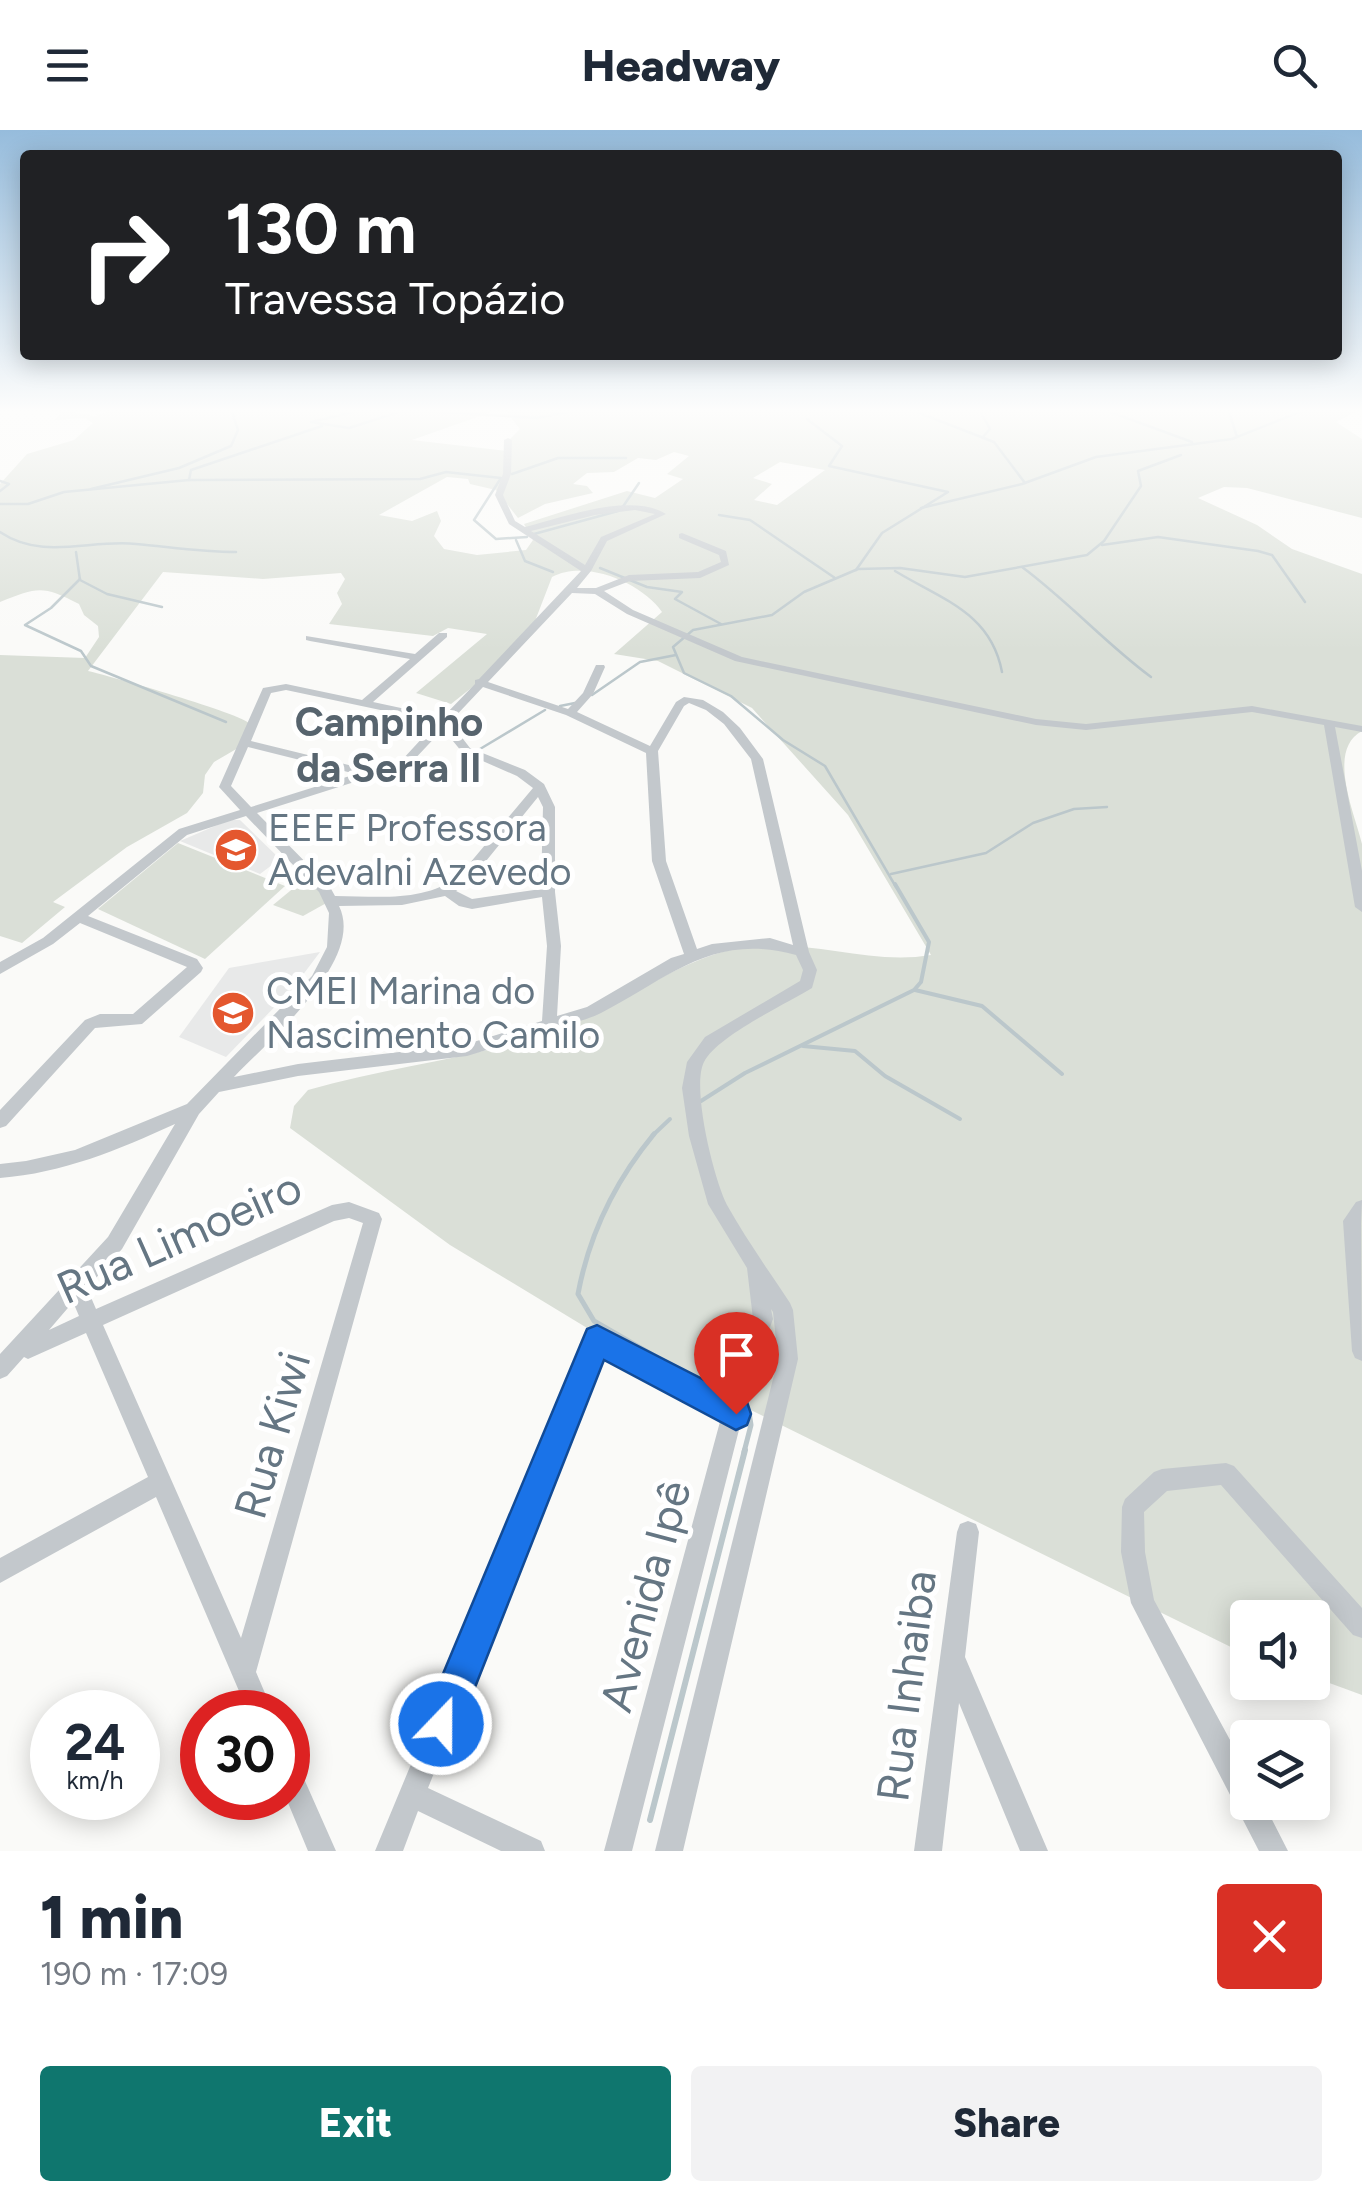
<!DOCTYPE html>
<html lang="en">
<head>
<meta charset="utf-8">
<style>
	body { margin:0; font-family:Figtree,sans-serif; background:#f2f2f3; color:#1f2937; height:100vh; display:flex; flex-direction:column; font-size:38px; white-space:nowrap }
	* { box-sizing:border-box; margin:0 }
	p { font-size:32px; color:#747a83 }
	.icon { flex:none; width:55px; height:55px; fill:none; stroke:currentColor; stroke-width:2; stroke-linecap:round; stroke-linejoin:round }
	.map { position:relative; height:1721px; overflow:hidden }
	.drawer { display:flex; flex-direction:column; background:#fff; flex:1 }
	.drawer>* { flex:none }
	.guide { position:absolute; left:20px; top:20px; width:1322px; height:210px; border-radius:10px; box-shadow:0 5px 25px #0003; background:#202124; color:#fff; overflow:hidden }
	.buttons { position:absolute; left:1230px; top:1470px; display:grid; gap:20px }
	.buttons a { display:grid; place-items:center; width:100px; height:100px; border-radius:10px; background:#fff; box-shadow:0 5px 25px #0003; font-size:50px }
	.speed { position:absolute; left:30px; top:1560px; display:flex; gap:20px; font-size:50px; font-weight:700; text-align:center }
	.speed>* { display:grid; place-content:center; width:130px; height:130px; border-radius:50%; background:#fff; box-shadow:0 5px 25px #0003; line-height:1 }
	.speed small { font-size:25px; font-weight:400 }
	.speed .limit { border:15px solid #d22; background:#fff; color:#111 }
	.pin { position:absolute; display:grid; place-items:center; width:85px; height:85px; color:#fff; margin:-102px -42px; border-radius:50% 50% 50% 0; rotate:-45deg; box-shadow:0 0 10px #0007 }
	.pin .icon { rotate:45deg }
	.me { position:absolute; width:110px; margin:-55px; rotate:22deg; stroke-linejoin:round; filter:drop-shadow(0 0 8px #0008) }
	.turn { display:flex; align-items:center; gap:35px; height:210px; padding:0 40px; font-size:45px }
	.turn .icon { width:130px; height:130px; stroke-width:2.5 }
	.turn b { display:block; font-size:70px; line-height:85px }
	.round { display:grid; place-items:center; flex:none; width:105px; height:105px; border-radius:10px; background:#f2f2f3 }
	.headline { display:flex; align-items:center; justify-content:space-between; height:170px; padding:0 40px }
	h1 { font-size:60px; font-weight:800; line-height:75px }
	.primary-button { display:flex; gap:20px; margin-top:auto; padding:20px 40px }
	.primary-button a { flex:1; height:115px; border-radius:10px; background:#0f766e; color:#fff; font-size:40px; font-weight:800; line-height:115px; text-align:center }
	.primary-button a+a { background:#f2f2f3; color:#1f2937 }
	header { display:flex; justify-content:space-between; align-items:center; height:130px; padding:0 40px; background:#fff; font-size:45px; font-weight:800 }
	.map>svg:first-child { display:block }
	.built { fill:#e8e9e9 }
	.green { fill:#dadfd7; fill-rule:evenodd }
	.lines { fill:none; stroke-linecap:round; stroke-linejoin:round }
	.stream-far3 { stroke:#bbc7cb; stroke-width:2.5 }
	.stream-far2 { stroke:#bbc7cb; stroke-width:4 }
	.stream-far1 { stroke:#bbc7cb; stroke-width:5 }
	.stream { stroke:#bbc7cb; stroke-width:6 }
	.minor { fill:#c3c8cc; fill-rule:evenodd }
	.route { fill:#1a73e8; stroke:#114b97; stroke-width:2.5 }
	.labels { text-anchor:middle; stroke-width:10; stroke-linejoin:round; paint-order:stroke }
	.poi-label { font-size:38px; fill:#657683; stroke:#fff; text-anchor:start }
	.far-district-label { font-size:40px; font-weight:bold; fill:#57646e; stroke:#fff }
	.near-street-label { font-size:45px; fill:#657683; stroke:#fff }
</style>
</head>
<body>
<header><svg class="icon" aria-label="menu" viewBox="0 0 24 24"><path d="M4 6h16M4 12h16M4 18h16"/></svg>Headway<svg class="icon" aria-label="search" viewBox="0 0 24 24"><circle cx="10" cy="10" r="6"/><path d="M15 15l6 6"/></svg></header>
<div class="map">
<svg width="1362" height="1721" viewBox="0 0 1362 1721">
	<rect width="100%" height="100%" fill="#fafaf8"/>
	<!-- built -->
	<g class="built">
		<path d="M229,690H240L280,729L260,744L180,711Z"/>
		<path d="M320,822L293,858L226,927L179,907L229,838Z"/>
	</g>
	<!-- green -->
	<g class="green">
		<path d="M114,279H500L412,310L507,321L508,311L520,299L504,279H1362L1336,292L1362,309V388L1247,358L1224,357L1198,368L1257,395L1292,419L1362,444V601C1326,620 1355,684 1362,714V1565L1313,1547L1312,1488H1248L1247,1525L597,1204L450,1115L290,998L294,976L308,960C394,935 483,928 567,896C630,872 687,821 756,816C815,811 873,835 931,825L848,685L752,578L658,531L614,524L662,482C642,453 586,429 552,447L530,504L508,529L451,574L416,563L487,504L448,498L433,506L329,494L342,474L337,463L345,449L341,443L263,449L163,442L88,541C110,546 243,584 250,594L238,618L214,632L205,645L203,663L187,683L127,717L53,772L65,777L22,813L0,806V525L85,528L99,507L98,496L84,485L79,474C42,455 38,457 0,472V354L27,324L74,310L93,293L85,288L55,290L62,280L95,286ZM674,322L689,326L667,344L683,349L655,368L627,361L524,394L533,410L526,420L477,425L444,419L434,406L441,391L437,381L412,391L379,385L447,347L468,349L470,354L496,360L518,388L545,374L593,363L587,356L573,354L587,343L614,342L638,328L656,330ZM780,332L825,340L777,375L754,370L772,354L753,348Z"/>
		<path d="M178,713L285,756L205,829L98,779Z"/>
		<path d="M307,747L330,771L303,786L273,775Z"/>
	</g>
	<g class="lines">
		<!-- stream-far3 -->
		<g class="stream-far3">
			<path d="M366,279L311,292L349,298L405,280L537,288L584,279"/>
			<path d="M583,279H673"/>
			<path d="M909,279L994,312L1025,353"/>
			<path d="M979,279L990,299L983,307"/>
			<path d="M1102,279L1192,312"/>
			<path d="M1228,279L1237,307"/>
			<path d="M807,289L842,316L829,336L948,362L882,403L856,440"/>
			<path d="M512,344L558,328H626"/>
			<path d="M189,350L191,340L322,296"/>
			<path d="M0,351L9,354L0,361"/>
			<path d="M91,359L179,338L231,316L238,300L231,279"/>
			<path d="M0,374H28L64,362L189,350L420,349L446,342L501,348L474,390L496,409L527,407"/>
			<path d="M622,378L639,353"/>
			<path d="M921,378L1022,354L1096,327L1232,309L1307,279"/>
			<path d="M719,385L750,390L835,448"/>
			<path d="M0,402C43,431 90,409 136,414C170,417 201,422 236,422"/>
			<path d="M534,404L618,381"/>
			<path d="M516,410L525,431L553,442"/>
			<path d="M1102,415L1158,407L1258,421L1272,425L1305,472"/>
			<path d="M76,422L80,450L107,464L162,477"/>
			<path d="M1022,437C1068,471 1105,513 1151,547"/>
			<path d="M600,438L647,457L682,462L675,469L721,494"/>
			<path d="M895,441C943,470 991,483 1002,542"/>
			<path d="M80,449L51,478L25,495L81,521L91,536L226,592"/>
			<path d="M592,565L640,532L676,525"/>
			<path d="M560,576L575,573"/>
			<path d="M480,619L545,580"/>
			<path d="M891,744L986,723L1033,693L1074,679L1107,677"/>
			<path d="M896,757L825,636L783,610L731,566L684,543L673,517L693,500L772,485L804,462L858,439L900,438L965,447L1087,425L1104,411L1141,356L1138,341L1181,325"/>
		</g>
		<!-- stream-far2 -->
		<g class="stream-far2">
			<path d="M915,860L982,876L1062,944"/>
			<path d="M803,916L855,921L885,946L960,989"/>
			<path d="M701,971L745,943L914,860L921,852L929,812L895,754"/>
			<path d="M652,1006L670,989"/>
		</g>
		<!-- stream-far1 -->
		<g class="stream-far1">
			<path d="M654,1004C616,1050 589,1105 578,1164L594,1191L715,1261"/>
			<path d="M744,1322L751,1295L749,1282"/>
		</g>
		<!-- stream -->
		<path class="stream" d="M650,1690L745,1320"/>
		<!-- minor -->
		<g class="minor">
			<path d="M508,308L512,310L511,344L503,365L515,391L525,397C564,387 631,362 666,384L607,411L591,441L577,458H596L629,445L698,442L721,432L719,425L679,408V404L682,403L726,421L729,435L700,448L630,451L604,461L633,480L742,527L1036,589L1086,594L1252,576L1362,596V602L1335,597L1362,741V782L1355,777L1324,595L1252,582L1086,600L1036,595L735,531L627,484L595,464L572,463L488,552L568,579L583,563L596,535H604L605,537L593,564L577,582L650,616L676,572L684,567L703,570L723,582L740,598L763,629L809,822L817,840L812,858C786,874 717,906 704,932C691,957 714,1050 727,1075C746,1109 769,1141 790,1173L793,1180L798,1229L683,1721H655L778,1229L773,1182L771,1179L773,1189L755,1238L745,1279L747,1284L741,1292L632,1721H604L721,1288L602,1223L428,1658L541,1711L545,1721H501L418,1681L403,1721H375L590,1203L597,1200L604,1203L727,1268L753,1189L747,1138L708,1074L689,1006L682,958L687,932L705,907L800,851L803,840L796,825C713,802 669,848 601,883C587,890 571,893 556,898L554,901L545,902L467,926L298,946L219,962L199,984L122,1119L87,1158L96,1179L332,1075L349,1072L379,1083L382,1089L256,1542L273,1582H248L156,1367L0,1453V1428L148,1347L86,1203L28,1229L24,1227L7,1246L0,1249V1224L108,1107L175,994C118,1020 63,1043 0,1048V1034L26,1031L75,1020L187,974L312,846L327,817L329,783L319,762L246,686L187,705L88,786L197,829L203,838L201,842L142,894L95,898L6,996L0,998V980L85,890L100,884H133L187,837L80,793L53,814L0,844V832L43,808L179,699L240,680L219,657L263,558L286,554L362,570L410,529L310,511L306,510V506L415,524L439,503H447V507L373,572L443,587L475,554V550L479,549L581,441L509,394L495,365L503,344L504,310ZM635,380L655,384L601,407L585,435L531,401L595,385ZM483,557L566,585L646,623L652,731L684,824L671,828L587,877L557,886L561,816L555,762V677L544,654L525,640L470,618L450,592ZM286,560L437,592L402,630L369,640L251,611L271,563ZM689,573L706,580L724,594L751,629L793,815L770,808L712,814L697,819L666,731L658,621L684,576ZM443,599L462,622L517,646L533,658L459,746C423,773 378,766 335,766L330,757L257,683L370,647L379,648L380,644L410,634ZM248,617L356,644L251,677L231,656ZM538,667L543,677L541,759L472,769L456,761L469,752ZM445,766L459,776L472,779L542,767L547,816L542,891L467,914L298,934L234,947C268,911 366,830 339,776L402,775ZM349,1088L363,1093L241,1508L103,1195L334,1091ZM73,1172L79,1186L49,1200Z"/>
			<path d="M1362,1070L1361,1093L1362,1231L1355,1228L1352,1221L1343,1091L1356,1072Z"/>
			<path d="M1226,1333L1234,1336L1362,1478V1508L1353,1505L1221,1355L1167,1361L1144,1382L1145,1422L1154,1470L1248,1643V1672H1263L1288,1721H1259L1131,1473L1121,1422L1122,1377L1125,1369L1154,1342L1162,1339Z"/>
			<path d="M968,1391L976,1394L979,1402L965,1527L1048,1721H1020L959,1573L942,1721H914L957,1402L960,1394Z"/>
			<path d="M288,1629L297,1633L336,1721H308L286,1668H288Z"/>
		</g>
	</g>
	<!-- sky -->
	<linearGradient id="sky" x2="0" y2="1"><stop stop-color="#96bcdc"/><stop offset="0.54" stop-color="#fdfdfc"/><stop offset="1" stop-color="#fdfdfc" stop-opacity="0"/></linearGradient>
	<rect width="1362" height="520" fill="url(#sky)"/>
	<!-- route -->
	<path class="route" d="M597,1195L747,1272L751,1284L747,1295L736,1300L604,1230L455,1608L441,1614L427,1608L422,1594L587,1199Z"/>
	<!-- icons -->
	<defs>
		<g id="school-disc" transform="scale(2.25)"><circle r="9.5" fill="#e4572e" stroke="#fff"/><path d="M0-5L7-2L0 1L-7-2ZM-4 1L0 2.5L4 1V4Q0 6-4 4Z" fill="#fff"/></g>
	</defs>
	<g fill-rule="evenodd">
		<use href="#school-disc" x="236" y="720"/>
		<use href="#school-disc" x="233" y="883"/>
	</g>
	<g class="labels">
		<!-- poi labels -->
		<g class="poi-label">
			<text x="268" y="711">EEEF Professora<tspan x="268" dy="44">Adevalni Azevedo</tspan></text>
			<text x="266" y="874">CMEI Marina do<tspan x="266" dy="44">Nascimento Camilo</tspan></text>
		</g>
		<!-- far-district labels -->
		<g class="far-district-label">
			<text x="389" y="606">Campinho<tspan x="389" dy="46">da Serra II</tspan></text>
		</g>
		<!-- near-street labels -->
		<g class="near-street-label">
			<text transform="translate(179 1107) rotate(-24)" y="16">Rua Limoeiro</text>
			<text transform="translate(272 1305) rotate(-74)" y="16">Rua Kiwi</text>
			<text transform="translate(645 1466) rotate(-75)" y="16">Avenida Ipê</text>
			<text transform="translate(906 1556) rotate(-83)" y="16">Rua Inhaiba</text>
		</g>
	</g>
</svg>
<div class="buttons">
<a><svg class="icon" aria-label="sound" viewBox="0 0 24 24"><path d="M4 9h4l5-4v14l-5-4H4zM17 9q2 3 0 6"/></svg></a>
<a><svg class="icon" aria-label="layers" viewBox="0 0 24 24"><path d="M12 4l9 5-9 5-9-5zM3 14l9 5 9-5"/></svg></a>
</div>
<div class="speed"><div>24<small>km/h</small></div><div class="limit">30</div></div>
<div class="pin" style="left:736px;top:1284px;background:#d93025"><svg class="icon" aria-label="arrive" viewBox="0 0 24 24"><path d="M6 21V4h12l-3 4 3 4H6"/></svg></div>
<svg class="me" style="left:441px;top:1594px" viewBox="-20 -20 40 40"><circle r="17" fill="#1a73e8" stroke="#fff" stroke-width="3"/><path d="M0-11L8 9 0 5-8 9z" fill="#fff"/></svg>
<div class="guide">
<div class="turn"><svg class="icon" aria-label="right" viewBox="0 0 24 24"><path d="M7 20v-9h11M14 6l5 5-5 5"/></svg><div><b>130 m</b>Travessa Topázio</div></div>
</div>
</div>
<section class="drawer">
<div class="headline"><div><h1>1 min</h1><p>190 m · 17:09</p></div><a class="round" style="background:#d93025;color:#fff"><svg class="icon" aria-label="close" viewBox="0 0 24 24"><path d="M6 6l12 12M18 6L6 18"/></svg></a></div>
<div class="primary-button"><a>Exit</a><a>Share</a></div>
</section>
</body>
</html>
